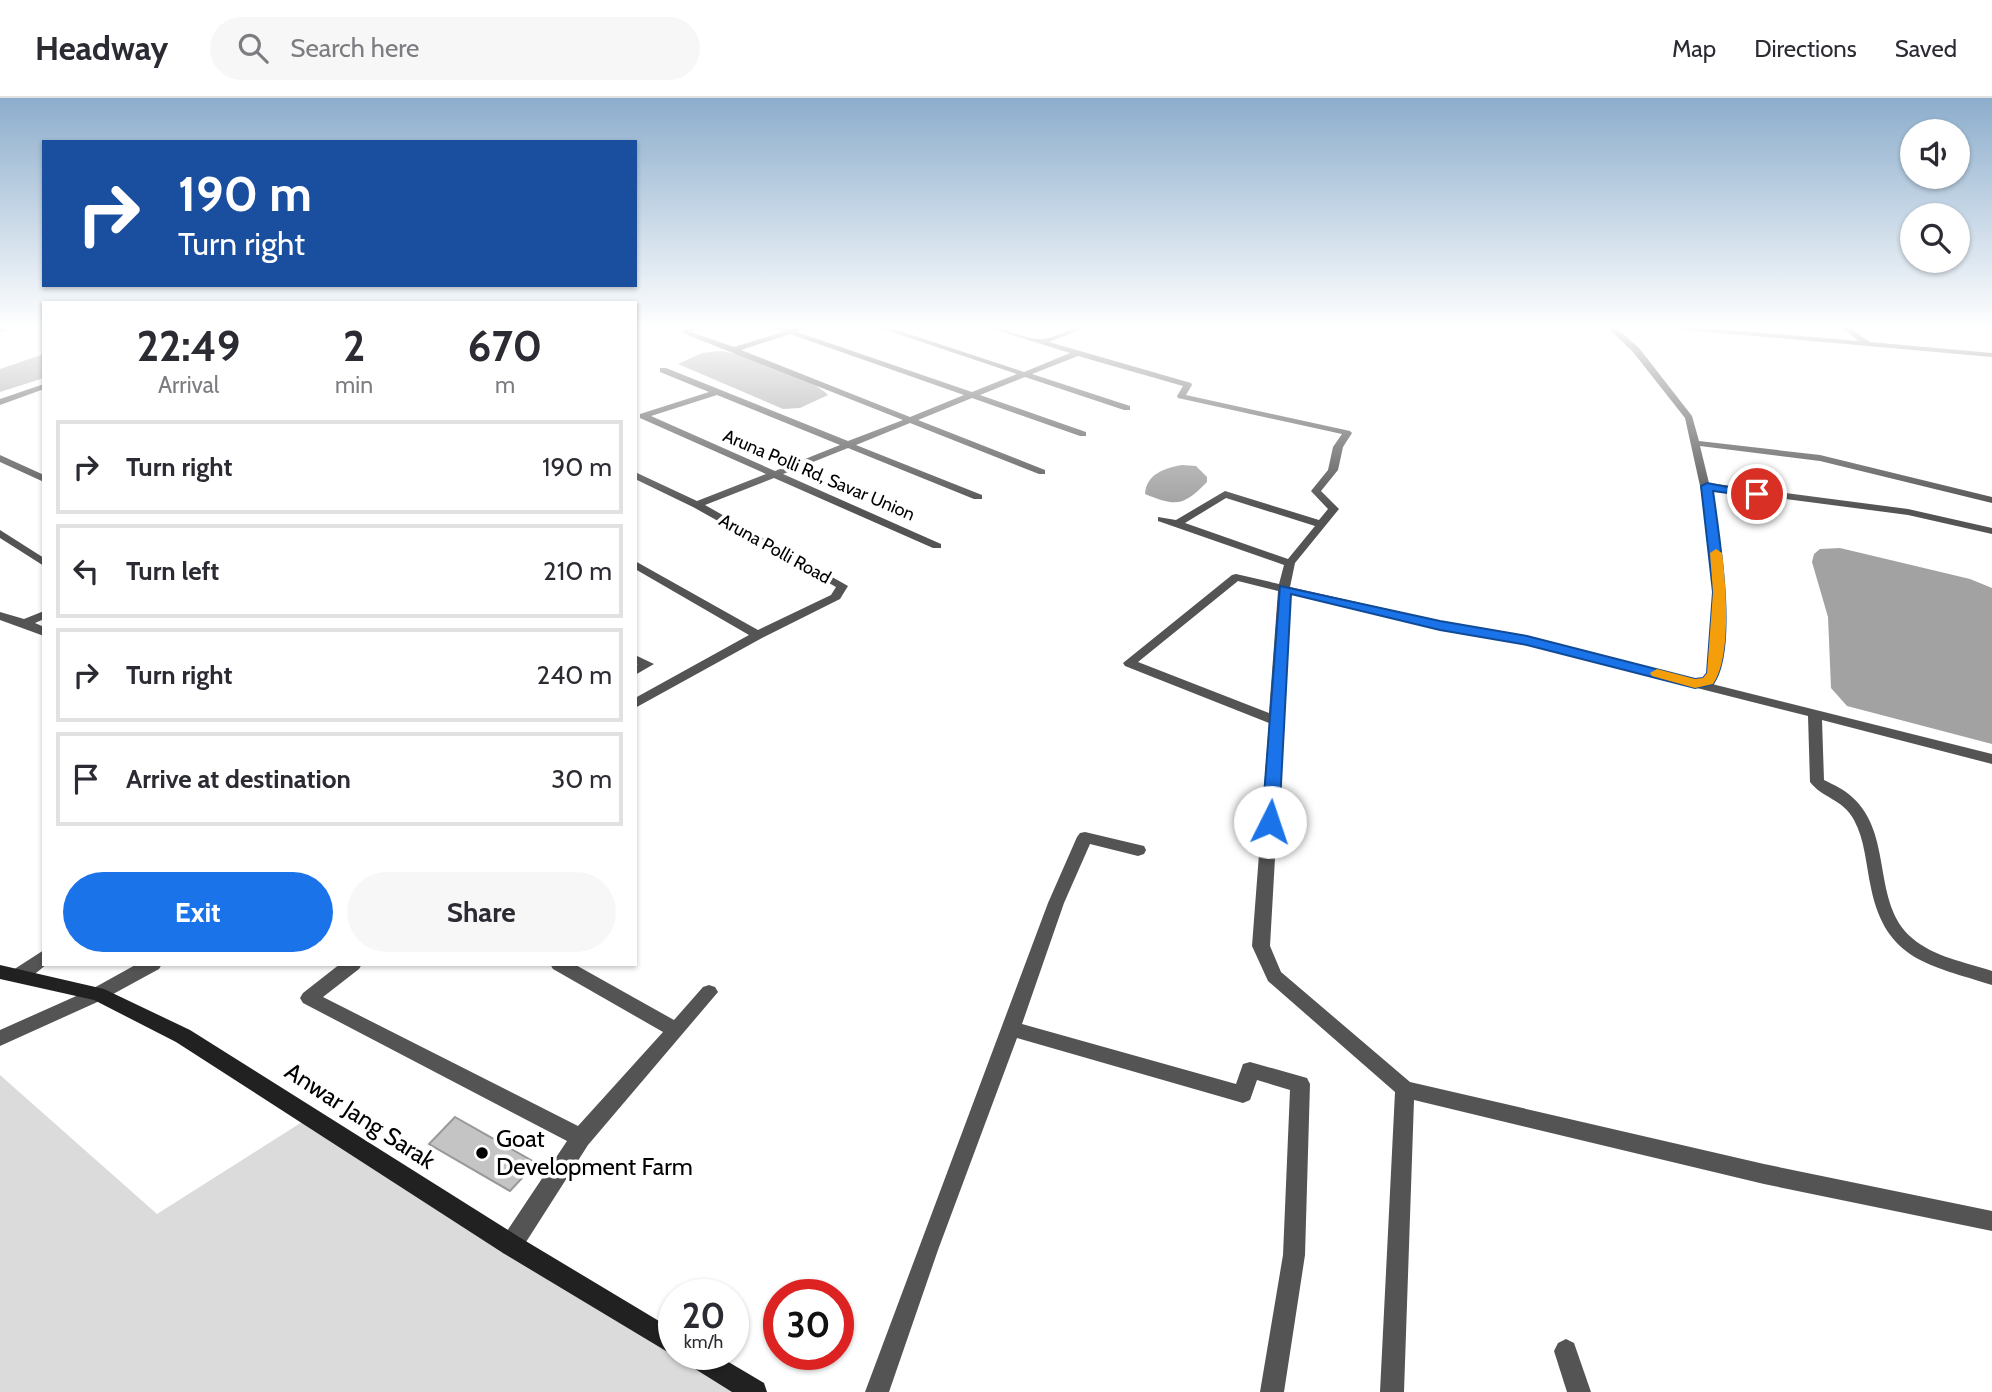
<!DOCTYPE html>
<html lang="en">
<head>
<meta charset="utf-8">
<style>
	body { margin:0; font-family:Cabin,sans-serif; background:#f7f7f7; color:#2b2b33; height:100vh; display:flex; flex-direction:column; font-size:26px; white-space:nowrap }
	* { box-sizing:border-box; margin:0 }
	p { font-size:23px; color:#7c7c81 }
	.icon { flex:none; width:38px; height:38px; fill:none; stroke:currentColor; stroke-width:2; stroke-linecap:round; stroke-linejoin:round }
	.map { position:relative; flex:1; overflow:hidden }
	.drawer { position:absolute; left:42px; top:203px; width:595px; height:665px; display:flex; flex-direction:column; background:#fff; border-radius:0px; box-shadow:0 2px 5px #0004 }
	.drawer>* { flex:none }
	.top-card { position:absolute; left:42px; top:42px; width:595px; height:147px; border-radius:0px; box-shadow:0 2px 5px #0004; background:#1a4fa0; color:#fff; overflow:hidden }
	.buttons { position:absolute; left:1900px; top:21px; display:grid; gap:14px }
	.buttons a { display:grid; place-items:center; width:70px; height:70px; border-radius:50%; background:#fff; box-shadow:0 2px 5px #0004; font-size:35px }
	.speed { position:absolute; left:658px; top:1181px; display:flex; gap:14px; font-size:35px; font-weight:700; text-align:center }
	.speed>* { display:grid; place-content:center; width:91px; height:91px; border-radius:50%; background:#fff; box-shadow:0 2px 5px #0004; line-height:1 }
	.speed small { font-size:18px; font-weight:400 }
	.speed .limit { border:10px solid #d22; background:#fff; color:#111 }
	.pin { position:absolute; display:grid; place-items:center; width:60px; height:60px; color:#fff; margin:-30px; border:4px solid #fff; border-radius:50%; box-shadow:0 2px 7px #0007 }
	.me { position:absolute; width:77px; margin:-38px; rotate:4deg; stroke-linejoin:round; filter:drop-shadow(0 0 5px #0008) }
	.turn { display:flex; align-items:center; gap:24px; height:147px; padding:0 21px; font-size:32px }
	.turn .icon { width:91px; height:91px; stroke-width:2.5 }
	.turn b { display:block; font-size:49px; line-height:60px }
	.eta { display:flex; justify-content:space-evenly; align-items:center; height:119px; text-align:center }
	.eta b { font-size:42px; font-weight:700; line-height:49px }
	.button { display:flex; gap:14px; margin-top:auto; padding:14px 21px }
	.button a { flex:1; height:80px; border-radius:42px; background:#1a73e8; color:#fff; font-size:28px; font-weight:700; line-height:80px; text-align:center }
	.button a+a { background:#f7f7f7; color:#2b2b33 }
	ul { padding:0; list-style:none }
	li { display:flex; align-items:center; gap:21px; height:94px; margin:0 14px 10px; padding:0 7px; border:4px solid #e1e1e2; border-radius:0px }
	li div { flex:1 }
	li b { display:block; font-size:26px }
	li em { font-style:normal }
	header { display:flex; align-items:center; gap:42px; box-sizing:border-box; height:98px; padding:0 35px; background:#fff; border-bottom:2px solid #e1e1e2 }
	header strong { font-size:33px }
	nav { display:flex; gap:38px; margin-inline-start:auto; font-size:24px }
	.search { width:490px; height:63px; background:#f7f7f7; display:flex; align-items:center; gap:18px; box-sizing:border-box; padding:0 24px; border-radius:38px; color:#7c7c81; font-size:26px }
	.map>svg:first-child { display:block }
	.green { fill:#dbdbdb }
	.water { fill:#a2a2a2 }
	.building { fill:#c4c4c4; stroke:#989898; stroke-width:2 }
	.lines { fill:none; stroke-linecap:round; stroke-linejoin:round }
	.street { fill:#545454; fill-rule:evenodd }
	.secondary { fill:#212121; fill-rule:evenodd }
	.route { fill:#1a73e8; stroke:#114b97; stroke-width:2 }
	.slow { fill:#f59e0b }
	.poi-dot { fill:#000; stroke:#fff; stroke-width:2.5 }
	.labels { text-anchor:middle; stroke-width:7; stroke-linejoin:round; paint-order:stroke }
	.far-street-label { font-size:18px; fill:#000; stroke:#fff }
	.near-street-label { font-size:24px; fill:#000; stroke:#fff }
	.near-poi-label { font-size:24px; fill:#000; stroke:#fff; text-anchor:start }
</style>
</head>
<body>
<header>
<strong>Headway</strong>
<div class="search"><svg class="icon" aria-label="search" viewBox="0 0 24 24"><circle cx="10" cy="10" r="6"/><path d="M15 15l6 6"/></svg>Search here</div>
<nav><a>Map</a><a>Directions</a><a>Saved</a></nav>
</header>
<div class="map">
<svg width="1992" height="1294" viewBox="0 0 1992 1294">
	<rect width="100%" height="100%" fill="#fff"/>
	<!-- green -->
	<path class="green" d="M0,977L157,1116L310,1019L674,1243V1256L696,1257L757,1294H0Z"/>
	<!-- water -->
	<g class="water">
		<path d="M720,253C742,255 814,281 828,297L800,310L783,311L678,266L702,255Z"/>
		<path d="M44,256V280L0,294V271Z"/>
		<path d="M1182,367L1196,368L1207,379V384C1183,408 1177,409 1145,396C1146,376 1165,370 1182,367Z"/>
		<path d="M1840,450L1970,481L1992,490V646L1847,608L1831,590L1828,519L1812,464L1814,456L1820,451Z"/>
	</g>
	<!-- building -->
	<path class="building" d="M455,1019L536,1065L510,1093L429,1046Z"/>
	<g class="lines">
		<!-- street -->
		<g class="street">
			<path d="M10,228H24L0,234V230Z"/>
			<path d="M694,228H704L691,234L734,249L783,234L769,228L790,231L812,228L797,234L972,294L1017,276L874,228H885L1024,274L1070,255L983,228C1003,228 1020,240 1039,241C1054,242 1071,228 1089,228L1049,244L1191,285L1192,287L1186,297L1350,333L1352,335L1343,349L1338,372L1321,393L1339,411L1295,465L1290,489L1440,523L1527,539L1695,581L1704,580L1708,575L1714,494L1708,424L1685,320L1633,254L1606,228H1614L1639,250L1692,318L1699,343L1820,357L1992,399V405L1820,363L1700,348L1709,385L1908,411L1992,430V436L1908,417L1710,391C1723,443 1726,486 1723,539C1722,556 1723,572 1712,586L1992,656V666L1822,622L1824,682C1834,687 1844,691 1852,699C1894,736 1871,805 1912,840C1934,859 1965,864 1992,873V887C1930,867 1886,863 1871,790C1866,767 1865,742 1854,722C1843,701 1822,700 1810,684L1808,618L1527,547L1440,531L1290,496L1270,848L1281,874L1410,984L1764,1066L1992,1113V1133L1764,1086L1414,1002L1404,1294H1380L1395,994L1268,883L1252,848L1269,625L1125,568L1123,565L1232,477L1236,476L1279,486L1284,467L1158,423V419L1176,422L1225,393L1319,422L1328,411L1311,393L1328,372L1333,349L1342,336L1178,300L1177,298L1183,288L1078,258L1032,276L1130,308V312H1124L1025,279L980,297L1086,334V338H1080L972,300L918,322L1045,372V376H1039L910,325L856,347L982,397V401H974L848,350L783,376L941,446V450H933L774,380L705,407L848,488L840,501L762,540L635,610V600L749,537L635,471V463L758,532L831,497L836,489L693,409L635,381V374L697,403L766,376L640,320V316L709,294L660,274V270H666L848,343L903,322L680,234ZM790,236L964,297L910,319L741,252ZM717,297L840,347L775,373L651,318ZM1226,400L1315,428L1288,461L1185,425ZM1238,483L1278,493L1269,615L1138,564Z"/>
			<path d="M1660,228H1686L1859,243L1839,228H1847L1870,244L1992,255V259L1664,230Z"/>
			<path d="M44,286V291L0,307V301Z"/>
			<path d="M0,357L44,377V384L0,364Z"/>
			<path d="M0,432L44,460V468L0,440Z"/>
			<path d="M44,513V521L35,525L44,529V538L0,522V514L24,521Z"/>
			<path d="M635,557L654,566L635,577V568L638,566H635Z"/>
			<path d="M1085,734L1144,748L1146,752L1144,756L1138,758L1090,746L1064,805L1022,926L1236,986L1243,966L1250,964L1307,980L1310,986L1305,1157L1284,1294H1260L1283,1157L1290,992L1257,982L1250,1002L1243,1005L1017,940L938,1152L889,1294H865L1048,805L1077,739L1080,735Z"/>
			<path d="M44,852V866H47C37,874 26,886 13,882L10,877L13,872Z"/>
			<path d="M137,866H162L159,871L104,901L0,948V932L92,891Z"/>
			<path d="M340,866H362L359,871L323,899L578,1028L663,934L553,871L550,866H574L674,922L703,889L709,887L715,889L718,894L588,1047L519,1155L511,1158L503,1155L500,1147L503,1139L567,1043L303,905L300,900L303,895Z"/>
			<path d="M1566,1241L1574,1245L1591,1294H1567L1554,1253L1558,1245Z"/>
		</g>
		<!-- secondary -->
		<g class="secondary">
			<path d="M0,867L104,891L190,932L519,1139L674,1232L675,1256L666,1253L503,1155L176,944L94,902L0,881Z"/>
			<path d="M680,1256H715L764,1285L767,1294H732L684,1264Z"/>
		</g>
	</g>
	<!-- sky -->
	<linearGradient id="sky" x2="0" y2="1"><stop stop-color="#8cadcc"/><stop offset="0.56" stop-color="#fff"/><stop offset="1" stop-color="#fff" stop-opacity="0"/></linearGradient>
	<rect width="1992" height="409" fill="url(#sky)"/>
	<!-- route -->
	<path class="route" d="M1707,385L1763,396L1757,399L1713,393C1719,437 1738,550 1713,586L1695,590L1527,547L1440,532L1291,496L1279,724L1270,730L1264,728L1262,724L1280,488L1440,523L1527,538L1695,581L1703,580L1707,575L1713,494L1701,388Z"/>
	<!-- slow -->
	<path class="slow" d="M1716,451L1722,455C1726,488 1732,559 1713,586L1695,590L1652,578L1650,575L1657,571L1695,581L1703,580L1707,575L1713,494L1710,455Z"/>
	<!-- markers -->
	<circle class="poi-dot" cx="482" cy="1055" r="7"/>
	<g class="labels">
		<!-- far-street labels -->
		<g class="far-street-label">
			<text transform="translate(819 377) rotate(23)" y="6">Aruna Polli Rd, Savar Union</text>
			<text transform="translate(775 451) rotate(29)" y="6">Aruna Polli Road</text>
		</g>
		<!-- near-street labels -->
		<g class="near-street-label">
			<text transform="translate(360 1018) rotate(33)" y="8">Anwar Jang Sarak</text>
		</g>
		<!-- near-poi labels -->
		<g class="near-poi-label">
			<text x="496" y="1049">Goat<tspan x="496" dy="28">Development Farm</tspan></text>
		</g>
	</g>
</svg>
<div class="buttons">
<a><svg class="icon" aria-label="sound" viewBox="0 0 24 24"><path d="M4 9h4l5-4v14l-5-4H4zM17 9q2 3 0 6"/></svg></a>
<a><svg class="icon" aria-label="search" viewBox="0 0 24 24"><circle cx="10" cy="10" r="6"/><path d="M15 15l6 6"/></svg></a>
</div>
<div class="speed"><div>20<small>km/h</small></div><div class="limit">30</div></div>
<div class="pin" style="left:1757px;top:396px;background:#d93025"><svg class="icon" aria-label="arrive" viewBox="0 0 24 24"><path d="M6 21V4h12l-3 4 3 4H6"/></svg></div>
<svg class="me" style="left:1270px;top:724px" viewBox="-20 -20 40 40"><circle r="19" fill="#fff"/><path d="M0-13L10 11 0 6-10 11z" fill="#1a73e8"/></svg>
<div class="top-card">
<div class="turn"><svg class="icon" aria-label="right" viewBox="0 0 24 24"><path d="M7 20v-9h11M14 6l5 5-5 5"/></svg><div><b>190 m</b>Turn right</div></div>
</div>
<section class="drawer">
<div class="eta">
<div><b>22:49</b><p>Arrival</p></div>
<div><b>2</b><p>min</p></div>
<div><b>670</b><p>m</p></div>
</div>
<ul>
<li><svg class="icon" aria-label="right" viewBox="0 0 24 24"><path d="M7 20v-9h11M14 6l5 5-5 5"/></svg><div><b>Turn right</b></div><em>190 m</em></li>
<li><svg class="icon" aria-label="left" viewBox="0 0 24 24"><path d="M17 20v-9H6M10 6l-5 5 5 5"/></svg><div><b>Turn left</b></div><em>210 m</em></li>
<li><svg class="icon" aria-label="right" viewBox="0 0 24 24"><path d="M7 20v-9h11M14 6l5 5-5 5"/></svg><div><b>Turn right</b></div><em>240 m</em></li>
<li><svg class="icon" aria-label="arrive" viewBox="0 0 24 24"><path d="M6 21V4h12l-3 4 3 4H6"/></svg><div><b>Arrive at destination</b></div><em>30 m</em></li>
</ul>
<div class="button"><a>Exit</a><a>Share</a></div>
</section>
</div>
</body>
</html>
